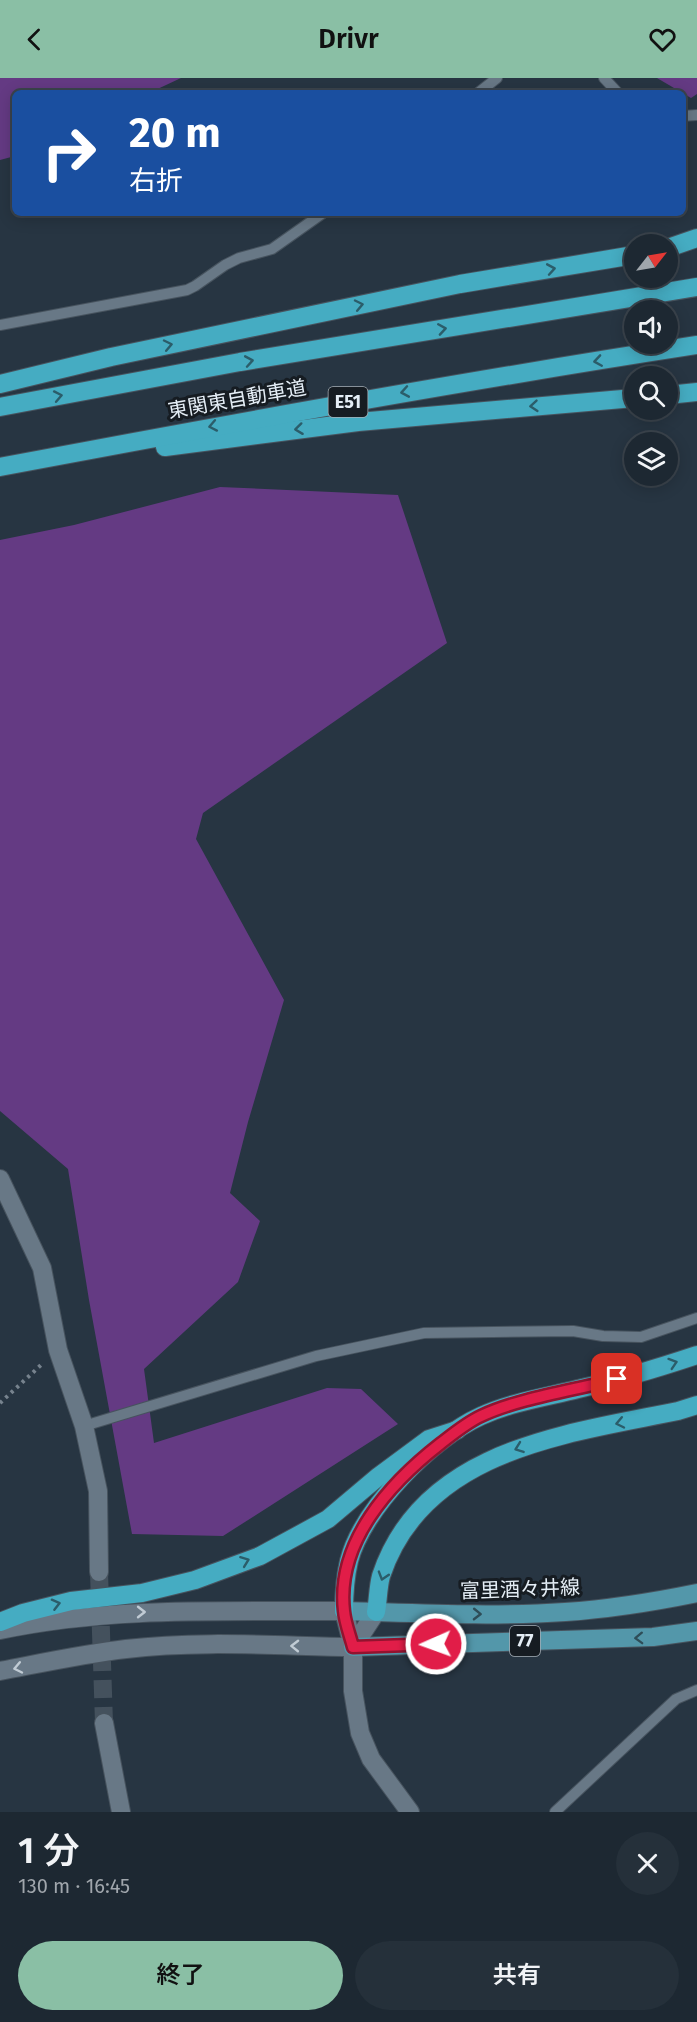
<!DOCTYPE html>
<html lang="ja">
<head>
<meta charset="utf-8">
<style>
	body { margin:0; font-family:"Fira Sans","Noto Sans JP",sans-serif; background:#25303a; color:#f1f3f6; height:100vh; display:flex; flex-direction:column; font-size:22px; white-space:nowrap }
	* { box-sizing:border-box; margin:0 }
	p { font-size:20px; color:#a0a6ac }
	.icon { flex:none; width:33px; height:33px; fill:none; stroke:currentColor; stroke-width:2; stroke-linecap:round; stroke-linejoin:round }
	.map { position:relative; height:1734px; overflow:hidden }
	.sheet { display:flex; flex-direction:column; background:#1d2832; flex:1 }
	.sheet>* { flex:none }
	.guide { position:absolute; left:12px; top:12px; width:674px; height:126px; border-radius:9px; box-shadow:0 3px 15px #0003,0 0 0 2px #3b444d; background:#1a4fa0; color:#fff; overflow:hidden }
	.needle { width:39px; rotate:59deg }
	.tools { position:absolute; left:624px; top:156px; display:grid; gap:12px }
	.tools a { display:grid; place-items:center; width:54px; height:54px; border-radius:50%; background:#1d2832; box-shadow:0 3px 15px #0003,0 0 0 2px #3b444d; font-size:30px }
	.pin { position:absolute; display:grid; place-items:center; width:51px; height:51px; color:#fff; margin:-26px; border-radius:12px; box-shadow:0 3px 9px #0006 }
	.me { position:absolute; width:66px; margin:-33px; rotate:268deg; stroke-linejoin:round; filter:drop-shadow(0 0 4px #0008) }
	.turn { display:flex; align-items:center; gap:21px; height:126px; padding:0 18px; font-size:27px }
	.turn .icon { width:78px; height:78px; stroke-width:2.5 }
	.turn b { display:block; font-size:42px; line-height:51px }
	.round { display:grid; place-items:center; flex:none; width:63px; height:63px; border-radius:32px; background:#25303a }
	.headline { display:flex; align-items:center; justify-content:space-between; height:102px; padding:0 18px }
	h1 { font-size:36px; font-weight:600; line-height:45px }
	.primary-button { display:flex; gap:12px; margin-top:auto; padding:12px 18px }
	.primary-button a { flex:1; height:69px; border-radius:36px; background:#8abfa5; color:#111; font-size:24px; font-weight:600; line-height:69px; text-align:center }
	.primary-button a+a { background:#25303a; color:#f1f3f6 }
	header { display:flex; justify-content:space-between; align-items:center; height:78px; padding:0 18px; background:#8abfa5; color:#111; font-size:27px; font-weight:600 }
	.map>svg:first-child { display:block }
	.green { fill:#643a83 }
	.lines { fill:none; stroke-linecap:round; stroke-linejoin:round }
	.minor-tunnel { stroke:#44515d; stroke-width:18; stroke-dasharray:18 9; stroke-linecap:butt }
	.service-casing { stroke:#47535e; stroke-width:12 }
	.minor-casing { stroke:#47535e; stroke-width:20 }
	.tertiary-casing { stroke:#47535e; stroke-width:20 }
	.primary-casing { stroke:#47535e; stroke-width:20 }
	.motorway-casing { stroke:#47535e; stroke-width:20 }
	.path { stroke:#77838e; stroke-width:4; stroke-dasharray:3 4.5; stroke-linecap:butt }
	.service { stroke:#687886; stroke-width:10 }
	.minor { stroke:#687886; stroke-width:18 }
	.tertiary { stroke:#687886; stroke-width:18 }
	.primary { stroke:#5397aa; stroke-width:18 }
	.motorway { stroke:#45acc2; stroke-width:18 }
	.oneway { stroke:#2b5d6a }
	.oneway2 { stroke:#c0cbd4 }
	.oneway3 { stroke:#2e4d58 }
	.route-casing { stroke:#92132f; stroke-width:15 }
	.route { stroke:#e11d48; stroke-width:10 }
	.labels { text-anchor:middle; stroke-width:6; stroke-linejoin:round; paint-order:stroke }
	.shield { fill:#161c22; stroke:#a7afb6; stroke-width:1.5 }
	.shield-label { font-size:18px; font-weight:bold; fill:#e5eef6 }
	.street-label { font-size:20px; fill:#e5eef6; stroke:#161c22 }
</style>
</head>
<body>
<header><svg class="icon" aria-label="back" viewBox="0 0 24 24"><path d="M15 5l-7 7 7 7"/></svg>Drivr<svg class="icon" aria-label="heart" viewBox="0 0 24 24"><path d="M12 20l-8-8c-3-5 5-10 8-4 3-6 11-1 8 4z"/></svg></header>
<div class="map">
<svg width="697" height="1734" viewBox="0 0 697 1734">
	<rect width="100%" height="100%" fill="#273542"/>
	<!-- green -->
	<g class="green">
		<path d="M0,0H181L149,15H15V78L0,82Z"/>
		<path d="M657,0H697V16L691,20Z"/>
		<path d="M220,409L398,417L447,565L203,735L196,761L284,922L248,1044L230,1115L260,1143L238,1204L144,1291L154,1365L327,1310L361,1311L398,1346L223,1458L132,1456L89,1222L68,1091L0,1033V462L74,447Z"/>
	</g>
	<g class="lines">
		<!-- minor-tunnel -->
		<path class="minor-tunnel" d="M99,1494L104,1645"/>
		<!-- service casing -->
		<g class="service-casing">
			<g id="service">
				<path d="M604,0L618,15"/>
				<path d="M478,15L497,0"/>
				<path d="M682,38L697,37"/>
				<path d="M0,247L187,212L195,208L225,187L239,180L272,171L323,135"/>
				<path d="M84,1348L316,1278L424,1255L573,1253L603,1258L641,1259L697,1240"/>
				<path d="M555,1734L676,1621L697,1612"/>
			</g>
		</g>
		<!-- minor casing -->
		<g class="minor-casing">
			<g id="minor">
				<path d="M0,1101L42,1190L58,1272L84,1348L98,1413L99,1494"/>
				<path d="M104,1645L121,1734"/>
			</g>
		</g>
		<!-- tertiary casing -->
		<g class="tertiary-casing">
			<g id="tertiary">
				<path d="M0,1552C113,1528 229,1534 344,1533L353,1569V1613L360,1655L371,1681L410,1734"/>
				<path d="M353,1569L376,1534"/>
				<path d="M0,1593C42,1585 83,1576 126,1571C200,1562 279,1568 353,1569"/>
			</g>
		</g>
		<!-- primary casing -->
		<g class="primary-casing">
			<g id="primary">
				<path d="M344,1533C417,1535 491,1539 565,1534C609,1531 653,1524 697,1515"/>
				<path d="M353,1569L653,1559L697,1553"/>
			</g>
		</g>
		<!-- motorway casing -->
		<g class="motorway-casing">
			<g id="motorway">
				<path d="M668,170L697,160"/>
				<path d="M0,306L111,279L460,206L634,177"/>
				<path d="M668,317L697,314"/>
				<path d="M0,329L240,284L697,209"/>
				<path d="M165,369L358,344L634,320"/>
				<path d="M0,389C232,345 464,303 697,267"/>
				<path d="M344,1533C344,1517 345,1500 349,1483C362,1431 432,1360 481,1338C512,1324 546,1319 578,1311C618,1302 658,1290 697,1277"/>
				<path d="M376,1534C378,1523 378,1509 381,1498C423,1371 567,1356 678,1333L697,1327"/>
				<path d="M0,1544L23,1535L71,1523L142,1515L195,1502L260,1478L328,1441L379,1398L429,1361L457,1352"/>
			</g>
		</g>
		<!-- path -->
		<path class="path" d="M0,1325L41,1287"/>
		<!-- service -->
		<use href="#service" class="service"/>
		<!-- minor -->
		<use href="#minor" class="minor"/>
		<!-- tertiary -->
		<use href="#tertiary" class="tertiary"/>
		<!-- primary -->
		<use href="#primary" class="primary"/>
		<!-- motorway -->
		<use href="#motorway" class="motorway"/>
	</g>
	<!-- one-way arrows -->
	<defs><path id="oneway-chevron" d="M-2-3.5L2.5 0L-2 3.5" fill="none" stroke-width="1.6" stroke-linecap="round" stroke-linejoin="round" transform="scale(1.5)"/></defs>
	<g class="oneway">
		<use href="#oneway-chevron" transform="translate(551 191) rotate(-10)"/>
		<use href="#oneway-chevron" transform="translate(359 227) rotate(-12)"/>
		<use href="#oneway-chevron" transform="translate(442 251) rotate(-9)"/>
		<use href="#oneway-chevron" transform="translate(168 267) rotate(-12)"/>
		<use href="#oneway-chevron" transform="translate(249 283) rotate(-10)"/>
		<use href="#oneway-chevron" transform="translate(598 283) rotate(171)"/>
		<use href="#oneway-chevron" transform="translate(405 314) rotate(170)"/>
		<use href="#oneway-chevron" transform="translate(58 318) rotate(-11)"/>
		<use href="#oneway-chevron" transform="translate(534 328) rotate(175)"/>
		<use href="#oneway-chevron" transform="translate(213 348) rotate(169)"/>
		<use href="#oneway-chevron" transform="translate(299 351) rotate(173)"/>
		<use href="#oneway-chevron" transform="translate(673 1285) rotate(-18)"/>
		<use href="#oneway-chevron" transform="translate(620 1345) rotate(168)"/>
		<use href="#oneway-chevron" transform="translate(519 1370) rotate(160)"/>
		<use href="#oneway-chevron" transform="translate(245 1483) rotate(-21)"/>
		<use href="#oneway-chevron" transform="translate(383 1498) rotate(107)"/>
		<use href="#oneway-chevron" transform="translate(56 1526) rotate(-14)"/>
	</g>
	<g class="oneway2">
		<use href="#oneway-chevron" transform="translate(141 1534)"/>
		<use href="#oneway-chevron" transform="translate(295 1568) rotate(-179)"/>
		<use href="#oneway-chevron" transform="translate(18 1590) rotate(168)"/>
	</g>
	<g class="oneway3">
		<use href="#oneway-chevron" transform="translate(477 1536) rotate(1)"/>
		<use href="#oneway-chevron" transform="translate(639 1560) rotate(178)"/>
	</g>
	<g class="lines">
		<!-- route casing -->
		<g class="route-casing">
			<path id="route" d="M436,1566L353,1569C350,1557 345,1545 344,1533C336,1464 390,1405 440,1366C453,1356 466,1345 481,1338C519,1320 576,1312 617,1301"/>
		</g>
		<!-- route -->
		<use href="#route" class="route"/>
	</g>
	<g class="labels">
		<!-- shield labels -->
		<g class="shield">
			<rect x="328.5" y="309" width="39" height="30" rx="4.5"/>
			<rect x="510" y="1548" width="30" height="30" rx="4.5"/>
		</g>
		<g class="shield-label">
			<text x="348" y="330">E51</text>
			<text x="525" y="1569">77</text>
		</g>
		<!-- street labels -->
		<g class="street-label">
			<text transform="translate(237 321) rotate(-10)" y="7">東関東自動車道</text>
			<text transform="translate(520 1511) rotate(-2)" y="7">富里酒々井線</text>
		</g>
	</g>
</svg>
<div class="tools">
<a><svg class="needle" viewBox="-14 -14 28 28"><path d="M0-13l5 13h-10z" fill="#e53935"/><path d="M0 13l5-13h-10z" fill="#a0a6ac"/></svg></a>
<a><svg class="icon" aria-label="sound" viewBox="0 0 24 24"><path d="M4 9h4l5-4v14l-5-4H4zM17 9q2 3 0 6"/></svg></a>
<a><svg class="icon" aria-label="search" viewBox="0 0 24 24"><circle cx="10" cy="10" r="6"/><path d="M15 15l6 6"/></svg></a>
<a><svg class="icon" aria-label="layers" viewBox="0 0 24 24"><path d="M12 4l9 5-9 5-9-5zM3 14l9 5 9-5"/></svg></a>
</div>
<div class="pin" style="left:617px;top:1301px;background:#d93025"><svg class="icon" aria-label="arrive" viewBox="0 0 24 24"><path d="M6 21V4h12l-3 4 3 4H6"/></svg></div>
<svg class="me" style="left:436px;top:1566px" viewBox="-20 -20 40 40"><circle r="17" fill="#e11d48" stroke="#fff" stroke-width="3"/><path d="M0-11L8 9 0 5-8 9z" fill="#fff"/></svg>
<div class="guide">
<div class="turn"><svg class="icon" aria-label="right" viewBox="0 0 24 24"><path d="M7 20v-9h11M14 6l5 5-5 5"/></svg><div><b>20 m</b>右折</div></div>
</div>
</div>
<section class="sheet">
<div class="headline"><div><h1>1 分</h1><p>130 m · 16:45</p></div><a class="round"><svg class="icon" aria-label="close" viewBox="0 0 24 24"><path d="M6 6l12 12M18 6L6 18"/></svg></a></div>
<div class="primary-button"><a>終了</a><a>共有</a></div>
</section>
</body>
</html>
